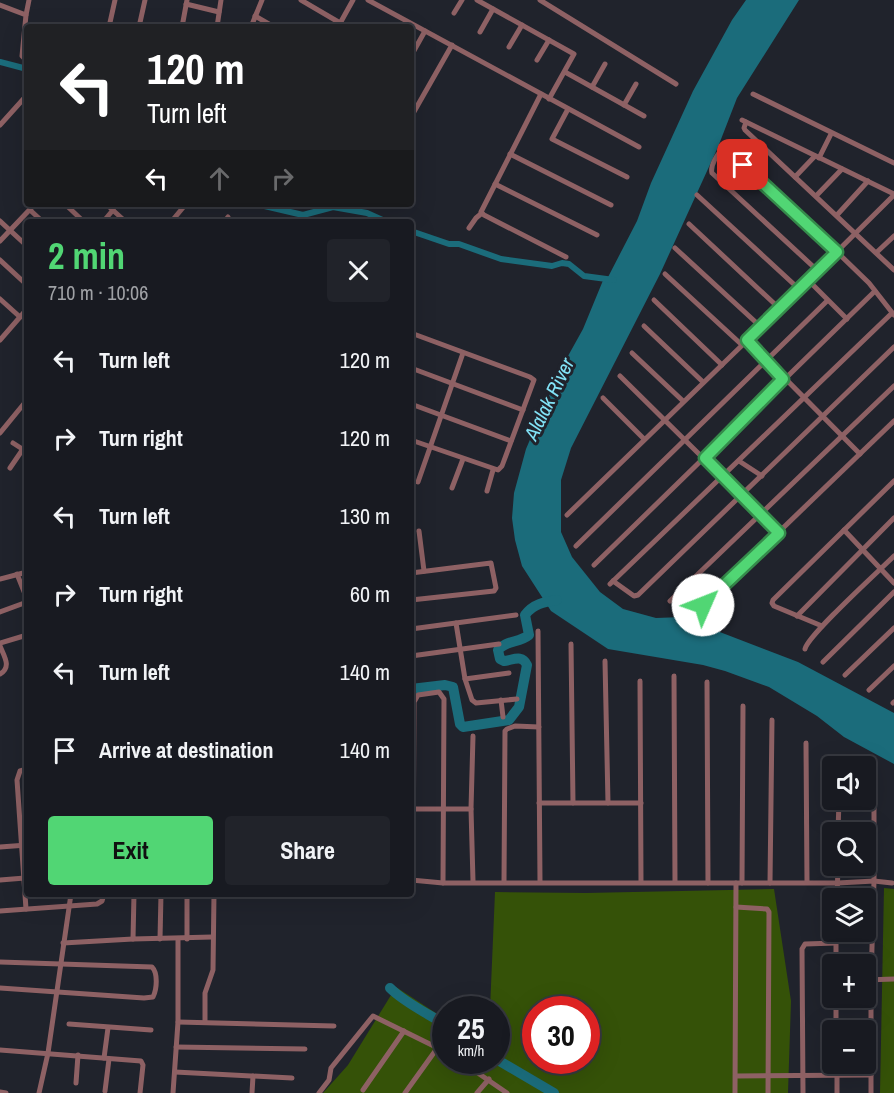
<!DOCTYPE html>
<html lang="en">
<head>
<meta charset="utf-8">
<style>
	body { margin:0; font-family:"Archivo Narrow",sans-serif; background:#21232a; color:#f1f3f6; height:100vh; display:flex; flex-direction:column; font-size:22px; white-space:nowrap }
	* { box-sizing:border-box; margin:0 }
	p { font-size:20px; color:#9fa1a5 }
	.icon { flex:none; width:33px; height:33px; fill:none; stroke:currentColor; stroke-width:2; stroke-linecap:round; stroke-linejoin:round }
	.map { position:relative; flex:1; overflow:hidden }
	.sheet { position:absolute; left:24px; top:219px; width:390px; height:678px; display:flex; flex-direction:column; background:#181a21; border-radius:6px; box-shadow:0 6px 24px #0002,0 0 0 2px #36383f }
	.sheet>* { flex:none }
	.top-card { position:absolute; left:24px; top:24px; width:390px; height:183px; border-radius:6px; box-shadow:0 6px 24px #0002,0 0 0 2px #36383f; background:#202124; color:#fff; overflow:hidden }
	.fabs { position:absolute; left:822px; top:756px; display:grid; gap:12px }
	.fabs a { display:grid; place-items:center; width:54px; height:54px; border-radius:6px; background:#181a21; box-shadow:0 6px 24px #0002,0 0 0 2px #36383f; font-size:30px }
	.speed { position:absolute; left:432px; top:996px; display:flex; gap:12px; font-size:30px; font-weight:700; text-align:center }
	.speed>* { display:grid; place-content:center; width:78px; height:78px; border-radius:50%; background:#181a21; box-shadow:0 6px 24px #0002,0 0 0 2px #36383f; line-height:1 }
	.speed small { font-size:15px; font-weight:400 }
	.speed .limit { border:9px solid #d22; background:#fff; color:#111 }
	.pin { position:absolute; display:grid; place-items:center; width:51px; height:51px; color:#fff; margin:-26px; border-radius:12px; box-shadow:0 3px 9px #0006 }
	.me { position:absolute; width:66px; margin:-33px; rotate:46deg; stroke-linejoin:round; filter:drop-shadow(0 0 4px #0008) }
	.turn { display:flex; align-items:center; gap:21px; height:126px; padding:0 24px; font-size:27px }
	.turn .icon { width:78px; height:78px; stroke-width:2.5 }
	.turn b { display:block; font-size:42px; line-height:51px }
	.lanes { display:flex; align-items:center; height:57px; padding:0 24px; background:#0003; justify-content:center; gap:30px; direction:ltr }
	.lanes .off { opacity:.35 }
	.round { display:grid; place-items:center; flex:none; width:63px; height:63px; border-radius:6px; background:#21232a }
	.head { display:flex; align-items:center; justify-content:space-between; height:102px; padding:0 24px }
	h1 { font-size:36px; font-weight:800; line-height:45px; color:#51d674 }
	.action { display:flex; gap:12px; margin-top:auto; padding:12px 24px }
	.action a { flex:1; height:69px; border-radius:6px; background:#51d674; color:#111; font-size:24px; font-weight:800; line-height:69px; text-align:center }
	.action a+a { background:#21232a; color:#f1f3f6 }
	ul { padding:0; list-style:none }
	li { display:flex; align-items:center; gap:18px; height:78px; padding:0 24px }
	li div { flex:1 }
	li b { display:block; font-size:22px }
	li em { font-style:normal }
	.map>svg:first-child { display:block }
	.green { fill:#355208; fill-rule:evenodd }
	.water { fill:#1b6c7b }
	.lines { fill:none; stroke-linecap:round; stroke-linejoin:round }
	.canal { stroke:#1b6c7b; stroke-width:6 }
	.river { stroke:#1b6c7b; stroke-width:10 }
	.street { stroke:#8e6164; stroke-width:5 }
	.route-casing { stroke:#358b4b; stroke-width:15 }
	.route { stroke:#51d674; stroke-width:10 }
	.labels { text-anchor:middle; stroke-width:6; stroke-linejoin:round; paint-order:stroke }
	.water-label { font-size:20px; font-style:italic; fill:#82e3f7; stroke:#20232c }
</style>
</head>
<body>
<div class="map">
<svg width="894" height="1093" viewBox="0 0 894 1093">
	<rect width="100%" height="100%" fill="#20232c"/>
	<!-- green -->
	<g class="green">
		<path d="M884,888L894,889V1093H880Z"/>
		<path d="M774,889L791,1001L788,1093H323L348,1065L396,987L445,1019L446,1060H496V1010L490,1009L495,892L586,893ZM536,1010H586V1060H536Z"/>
	</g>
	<!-- water -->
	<path class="water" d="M746,0H799L737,98L718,147L660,274L571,448L561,480V532L572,557L600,592L623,609L656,618L683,617L702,623L712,629L798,662L894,713V764L844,737L817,716L769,687L725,671L703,665L608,649L551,611L522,566L515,540L512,518L514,493L526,449L558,374L583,329L604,278L606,281L637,221L651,183L693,91L732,20Z"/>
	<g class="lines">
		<!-- canal -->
		<g class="canal">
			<path d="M0,62L27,69"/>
			<path d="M256,204L303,215L333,207L367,213L387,222"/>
			<path d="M411,231L449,244H459L501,259L552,266L562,263L569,264L584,276L614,280"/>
		</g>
		<!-- river -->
		<g class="river">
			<path d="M411,689L445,685L453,687L460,724L463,727L509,720L519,707L527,665C522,654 513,660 504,661L500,659L498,650C506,640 519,643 529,635L525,615C533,604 544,602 557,600"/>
			<path d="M390,988C405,1003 427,1013 446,1025"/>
			<path d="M496,1059L554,1093"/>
		</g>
		<!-- street -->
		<g class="street">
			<path d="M301,0L347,27"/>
			<path d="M368,0L639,147"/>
			<path d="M477,0L574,54L549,99"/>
			<path d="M540,0L676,84"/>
			<path d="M186,4L219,12"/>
			<path d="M0,5L26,15L22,56L27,61"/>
			<path d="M454,13L462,0"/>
			<path d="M26,15L29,0"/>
			<path d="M255,16L274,27"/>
			<path d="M109,27L115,0"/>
			<path d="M139,27L145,0"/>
			<path d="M182,27L187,0"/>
			<path d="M217,27L221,0"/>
			<path d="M251,27L262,0"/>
			<path d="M338,27L353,0"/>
			<path d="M480,32L493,9"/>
			<path d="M509,47L522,25"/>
			<path d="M411,56L425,31"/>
			<path d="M537,60L549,40"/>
			<path d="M565,72L644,116"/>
			<path d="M592,87L605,64"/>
			<path d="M541,94L481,212L484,215L566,257"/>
			<path d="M753,94L894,163"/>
			<path d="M624,105L636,84"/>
			<path d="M568,109L552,139L627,177"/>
			<path d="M411,117L452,45"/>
			<path d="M742,120L894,194"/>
			<path d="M746,122L744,128L745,130L894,270"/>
			<path d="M0,125L27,95"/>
			<path d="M510,154L611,205"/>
			<path d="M819,158L831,134"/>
			<path d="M795,177L815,156"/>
			<path d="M495,184L597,235"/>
			<path d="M697,195L799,289"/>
			<path d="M816,196L842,169"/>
			<path d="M65,204L84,222"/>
			<path d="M106,204L126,222"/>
			<path d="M30,210L43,222"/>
			<path d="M837,215L868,181"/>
			<path d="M0,221L27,246"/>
			<path d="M103,222L113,210"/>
			<path d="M171,222L186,204"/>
			<path d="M196,222H203"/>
			<path d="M224,222L228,217"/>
			<path d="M689,224L780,309"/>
			<path d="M469,228L476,218L482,213"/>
			<path d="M0,241L35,204"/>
			<path d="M675,248L761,327"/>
			<path d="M877,252L894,236"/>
			<path d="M0,260L27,285"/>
			<path d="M818,271L712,173C710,166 717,154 723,149L726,150L837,252L869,283L894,315"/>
			<path d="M665,274L742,345"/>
			<path d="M808,280L847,319"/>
			<path d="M0,299L20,317"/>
			<path d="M654,300L722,365"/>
			<path d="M644,326L703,382"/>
			<path d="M411,333L530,377L534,380L502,466L498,470L411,440"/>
			<path d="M0,340L27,309"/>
			<path d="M747,340L860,454"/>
			<path d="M632,353L683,401"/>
			<path d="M411,368L523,410"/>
			<path d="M620,376L779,533"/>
			<path d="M603,398L644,439"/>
			<path d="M411,404L511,441"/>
			<path d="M27,423V424"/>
			<path d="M0,433L27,400"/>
			<path d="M13,443L27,452"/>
			<path d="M739,461L762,476"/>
			<path d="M10,468L23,449"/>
			<path d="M418,482L463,353"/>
			<path d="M452,488L463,459"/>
			<path d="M487,491L493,470"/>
			<path d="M567,515L761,327L894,195"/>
			<path d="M844,530L894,583"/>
			<path d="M419,531L424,571"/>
			<path d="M576,546L827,301"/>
			<path d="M594,565L875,291"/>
			<path d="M411,573L491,563L496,588L494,591L411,600"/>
			<path d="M17,574L27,599"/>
			<path d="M0,579L27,572"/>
			<path d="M613,581L634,596L638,595L894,347"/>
			<path d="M610,584L892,313"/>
			<path d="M670,601L894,386"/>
			<path d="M703,605L894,421"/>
			<path d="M0,612L27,602"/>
			<path d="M797,616L894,518"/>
			<path d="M456,623L465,679L472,700L476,703L517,699"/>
			<path d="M822,626L774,606L772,603L773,600L894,481"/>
			<path d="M411,629L516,615"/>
			<path d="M538,631L540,882"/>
			<path d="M0,643L27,635"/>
			<path d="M571,644L573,803"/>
			<path d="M0,646C4,656 12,667 0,674"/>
			<path d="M805,649C808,635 879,571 894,556"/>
			<path d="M411,656L499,644"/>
			<path d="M605,661L608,803"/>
			<path d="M823,662L894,592"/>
			<path d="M845,675L894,628"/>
			<path d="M674,676L675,882"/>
			<path d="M465,679L509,673"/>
			<path d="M640,681L641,882"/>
			<path d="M707,682L708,883"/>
			<path d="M869,690L894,666"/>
			<path d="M501,700L503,717"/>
			<path d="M893,703L894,702"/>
			<path d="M473,736L471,809L473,881"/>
			<path d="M806,743L807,882"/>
			<path d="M539,803H641"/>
			<path d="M411,809H471"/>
			<path d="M838,832L839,800"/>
			<path d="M0,847L27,845"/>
			<path d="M0,880L25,878"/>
			<path d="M411,880L443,883H838L874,881L892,883"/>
			<path d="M413,880L414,702L418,695L439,692L444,699L443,883"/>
			<path d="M504,882L505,731L507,729L515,726L539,727"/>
			<path d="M742,883L743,706"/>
			<path d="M770,883L772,720"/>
			<path d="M134,894L133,939L212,937"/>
			<path d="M837,898L838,866"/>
			<path d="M736,907L767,909L769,912L768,1093"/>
			<path d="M26,909L17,780L20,771L27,769"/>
			<path d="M0,911L97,904L102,901L104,894"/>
			<path d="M160,939L161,894"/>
			<path d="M187,939V894"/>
			<path d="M63,943L133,939"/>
			<path d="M0,962L152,967C158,973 157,989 153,997L144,998L0,988"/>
			<path d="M836,964V932"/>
			<path d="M866,980L894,979"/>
			<path d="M836,998V1030"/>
			<path d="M205,1021V993L213,970L214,894"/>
			<path d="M178,1022L334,1026"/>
			<path d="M69,1024L151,1030"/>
			<path d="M176,1047L305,1049"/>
			<path d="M0,1050L141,1061L143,1065L140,1093"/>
			<path d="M104,1058L108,1028"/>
			<path d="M459,1060L507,1093"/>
			<path d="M175,1072L292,1078"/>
			<path d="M736,1076L871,1075"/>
			<path d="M76,1083L78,1055"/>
			<path d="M363,1090L404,1031"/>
			<path d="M105,1091L109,1059"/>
			<path d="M0,1092L6,1093"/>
			<path d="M39,1093L48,1053L71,894"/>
			<path d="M173,1093L178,1022V939"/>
			<path d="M252,1093L253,1076"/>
			<path d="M319,1093L329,1080L331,1068L373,1016L446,1052"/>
			<path d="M405,1093L438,1047"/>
			<path d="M477,1093L489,1079"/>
			<path d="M735,1093L736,883"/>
			<path d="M803,1093L802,949L805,944L836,943"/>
			<path d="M837,1093V1064"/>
			<path d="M871,1093V980L874,881V793"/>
		</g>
	</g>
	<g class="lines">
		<!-- route casing -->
		<g class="route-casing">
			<path id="route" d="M703,605L779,533L705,458L783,379L747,340L837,252L743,165"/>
		</g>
		<!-- route -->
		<use href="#route" class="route"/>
	</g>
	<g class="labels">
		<!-- water labels -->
		<g class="water-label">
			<text transform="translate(549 399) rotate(-64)" y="7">Alalak River</text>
		</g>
	</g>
</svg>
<div class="fabs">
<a><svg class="icon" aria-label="sound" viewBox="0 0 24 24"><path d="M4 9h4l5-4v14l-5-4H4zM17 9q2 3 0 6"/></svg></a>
<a><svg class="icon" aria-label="search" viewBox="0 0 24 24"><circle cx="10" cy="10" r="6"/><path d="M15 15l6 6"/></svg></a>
<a><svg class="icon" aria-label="layers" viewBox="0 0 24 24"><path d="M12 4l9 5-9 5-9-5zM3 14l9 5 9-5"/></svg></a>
<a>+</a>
<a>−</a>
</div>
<div class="speed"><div>25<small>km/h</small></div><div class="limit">30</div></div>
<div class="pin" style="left:743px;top:165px;background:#d93025"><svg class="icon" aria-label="arrive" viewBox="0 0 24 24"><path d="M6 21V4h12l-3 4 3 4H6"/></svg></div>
<svg class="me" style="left:703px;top:605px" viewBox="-20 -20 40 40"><circle r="19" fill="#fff"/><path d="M0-13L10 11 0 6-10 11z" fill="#51d674"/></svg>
<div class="top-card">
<div class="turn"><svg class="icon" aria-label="left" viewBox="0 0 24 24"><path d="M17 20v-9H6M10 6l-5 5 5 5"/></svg><div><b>120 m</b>Turn left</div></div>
<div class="lanes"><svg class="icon" aria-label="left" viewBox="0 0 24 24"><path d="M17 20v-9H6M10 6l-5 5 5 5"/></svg><svg class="icon off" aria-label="ahead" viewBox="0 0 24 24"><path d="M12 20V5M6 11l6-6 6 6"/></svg><svg class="icon off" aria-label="right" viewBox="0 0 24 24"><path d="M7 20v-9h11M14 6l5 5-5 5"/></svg></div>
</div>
<section class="sheet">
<div class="head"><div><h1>2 min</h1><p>710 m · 10:06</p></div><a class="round"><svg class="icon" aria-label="close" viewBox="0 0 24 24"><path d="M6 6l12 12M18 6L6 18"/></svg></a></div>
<ul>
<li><svg class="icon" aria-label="left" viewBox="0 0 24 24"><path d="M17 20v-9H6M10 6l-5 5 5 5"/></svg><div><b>Turn left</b></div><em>120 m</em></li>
<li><svg class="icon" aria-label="right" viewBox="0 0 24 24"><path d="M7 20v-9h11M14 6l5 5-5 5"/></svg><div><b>Turn right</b></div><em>120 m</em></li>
<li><svg class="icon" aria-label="left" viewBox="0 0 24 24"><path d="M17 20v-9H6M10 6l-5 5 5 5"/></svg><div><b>Turn left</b></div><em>130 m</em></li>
<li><svg class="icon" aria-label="right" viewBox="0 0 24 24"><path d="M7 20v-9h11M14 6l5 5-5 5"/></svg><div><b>Turn right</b></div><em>60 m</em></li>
<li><svg class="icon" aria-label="left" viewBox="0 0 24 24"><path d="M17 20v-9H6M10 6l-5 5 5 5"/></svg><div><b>Turn left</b></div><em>140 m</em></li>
<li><svg class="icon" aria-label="arrive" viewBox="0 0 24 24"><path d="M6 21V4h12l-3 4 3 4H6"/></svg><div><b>Arrive at destination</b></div><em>140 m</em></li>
</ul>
<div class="action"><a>Exit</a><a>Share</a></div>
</section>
</div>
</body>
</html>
